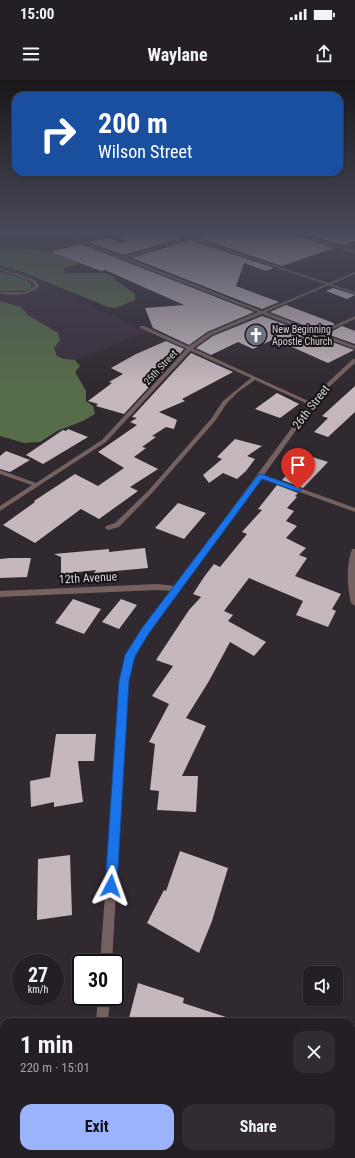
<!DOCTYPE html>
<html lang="en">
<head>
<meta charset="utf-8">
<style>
	body { margin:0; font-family:"Roboto Condensed",sans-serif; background:#302c31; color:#f1f3f6; height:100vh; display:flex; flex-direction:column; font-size:15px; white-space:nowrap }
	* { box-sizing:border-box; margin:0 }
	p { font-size:13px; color:#a3a2a6 }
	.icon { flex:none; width:22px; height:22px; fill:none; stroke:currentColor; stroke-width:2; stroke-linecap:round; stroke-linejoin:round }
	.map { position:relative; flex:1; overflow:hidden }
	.drawer { position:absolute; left:0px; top:938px; width:355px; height:140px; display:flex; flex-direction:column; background:#241f24; border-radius:12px 12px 0 0; box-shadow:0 1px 3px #0004,0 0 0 1px #413d41 }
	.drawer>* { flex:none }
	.hud { position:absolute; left:12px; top:12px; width:331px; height:84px; border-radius:12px; box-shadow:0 1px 3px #0004,0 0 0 1px #413d41; background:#1a4fa0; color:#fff; overflow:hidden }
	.tools { position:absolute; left:303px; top:886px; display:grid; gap:8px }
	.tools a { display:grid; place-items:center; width:40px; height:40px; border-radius:8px; background:#241f24; box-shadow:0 1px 3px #0004,0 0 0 1px #413d41; font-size:20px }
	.speed { position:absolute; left:12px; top:874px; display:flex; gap:8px; font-size:20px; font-weight:700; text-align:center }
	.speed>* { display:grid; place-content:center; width:52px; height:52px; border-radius:50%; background:#241f24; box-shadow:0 1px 3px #0004,0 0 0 1px #413d41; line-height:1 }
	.speed small { font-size:10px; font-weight:400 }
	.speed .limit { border:2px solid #111; border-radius:6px; background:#fff; color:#111 }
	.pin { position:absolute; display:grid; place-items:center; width:34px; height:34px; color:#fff; margin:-41px -17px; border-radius:50% 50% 50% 0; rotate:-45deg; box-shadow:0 0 4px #0007 }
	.pin .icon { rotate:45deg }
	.me { position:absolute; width:44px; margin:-22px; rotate:4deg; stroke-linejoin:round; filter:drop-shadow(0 0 3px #0008) }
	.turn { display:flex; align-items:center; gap:14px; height:84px; padding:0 20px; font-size:18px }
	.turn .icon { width:52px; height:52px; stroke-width:2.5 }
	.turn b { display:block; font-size:28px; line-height:34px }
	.round { display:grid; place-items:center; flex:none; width:42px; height:42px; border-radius:12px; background:#302c31 }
	.headline { display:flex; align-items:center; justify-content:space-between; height:68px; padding:0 20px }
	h1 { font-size:24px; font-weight:700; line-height:30px }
	.button { display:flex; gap:8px; margin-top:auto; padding:8px 20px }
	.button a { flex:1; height:46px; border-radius:12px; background:#9bb4fd; color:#111; font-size:16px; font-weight:700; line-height:46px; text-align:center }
	.button a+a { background:#302c31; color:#f1f3f6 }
	.status { display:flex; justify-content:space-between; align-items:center; height:28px; padding:0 20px; background:#241f24; direction:ltr }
	.status svg { height:11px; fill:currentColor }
	header { display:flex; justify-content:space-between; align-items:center; height:52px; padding:0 20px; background:#241f24; font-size:18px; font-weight:700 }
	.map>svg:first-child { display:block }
	.medical { fill:#3b2e3b }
	.forest { fill:#576c49 }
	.building { fill:#c4b7bd }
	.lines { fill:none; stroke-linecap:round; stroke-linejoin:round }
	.lane { fill:#75615f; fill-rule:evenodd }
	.street { fill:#75615f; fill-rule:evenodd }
	.route { fill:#1a73e8; stroke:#114b97 }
	.labels { text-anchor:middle; stroke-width:4; stroke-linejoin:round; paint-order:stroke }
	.far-poi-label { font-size:10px; fill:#d7d2d7; stroke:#161316; text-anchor:start }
	.far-street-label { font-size:10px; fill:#d7d2d7; stroke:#161316 }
	.street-label { font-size:12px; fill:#d7d2d7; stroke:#161316 }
</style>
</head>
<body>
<div class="status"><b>15:00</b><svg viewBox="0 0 49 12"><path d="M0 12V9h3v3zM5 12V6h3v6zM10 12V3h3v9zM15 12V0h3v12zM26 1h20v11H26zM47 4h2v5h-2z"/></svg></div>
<header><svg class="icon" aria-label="menu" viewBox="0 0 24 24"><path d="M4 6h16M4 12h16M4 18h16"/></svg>Waylane<svg class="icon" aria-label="share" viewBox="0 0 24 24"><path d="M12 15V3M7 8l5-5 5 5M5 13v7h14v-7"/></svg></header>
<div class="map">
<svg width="355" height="1078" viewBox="0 0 355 1078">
	<rect width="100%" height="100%" fill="#302930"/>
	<!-- medical -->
	<path class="medical" d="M0,183L148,252L0,309Z"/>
	<!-- forest -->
	<g class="forest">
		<path d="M6,168C33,169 55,172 80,182L64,189L65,193H106L113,196L117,201L135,214V220L116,228L108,227L22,192L0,185V169Z"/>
		<path d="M0,192L26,200L31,204V208L25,211H0Z"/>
		<path d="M0,221L21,227L28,235L58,253L60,260L54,268L57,276L64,279L75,280L80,286L75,292L86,311V321L93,326L95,334L83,341L57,351L40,362L24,363L0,356Z"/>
	</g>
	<!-- building -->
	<g class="building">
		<path d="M125,153H172L182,158L123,175L89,162L109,158L123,164Z"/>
		<path d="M209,153H289L334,168L282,186L198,158Z"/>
		<path d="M301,153H355V161L342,165Z"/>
		<path d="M190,160L274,188L266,191L244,183L236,206L279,222L262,229L132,178Z"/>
		<path d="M81,164L254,232L207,252L189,265L153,248L145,228L184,225L105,190L101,191L51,172Z"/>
		<path d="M333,208L355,215L347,219L326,211Z"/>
		<path d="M286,225L331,242L335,244L319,251L270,232Z"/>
		<path d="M262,236L354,270L328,283L274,259L253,269L238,262L211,275L196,268L213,256Z"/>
		<path d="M342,246L355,251V264L327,254Z"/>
		<path d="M166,261L184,269L124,334L96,326L98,324L88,321L112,303L109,302L123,294L111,288L136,274Z"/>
		<path d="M191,273L233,292L182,319L185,321L159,332L177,340L174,349L162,346L166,347L152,356L156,357L142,367L146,368L134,377L158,389L130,407L138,411L99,439L81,429L35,463L3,445L35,422L34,421L75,394L98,406L124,388L98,372L137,345L130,342L137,338L132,337Z"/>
		<path d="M355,306V332L328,357L314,352L328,338L322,336Z"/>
		<path d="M277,313L299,324L280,338L255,329Z"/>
		<path d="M68,349L88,357L43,384L26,375L63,350L66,351Z"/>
		<path d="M235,359L262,366L247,376L255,379L246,391L237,399L223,393L209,403L203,395L222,379L217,377Z"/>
		<path d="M6,371L30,380L10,392L0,389V376Z"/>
		<path d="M306,375L328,382L303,408L282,400Z"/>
		<path d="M277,405L298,413L295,416L297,417L287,428L294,431L286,441L297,446L286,458L306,468L299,475L307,478L295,496L341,514L332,529L336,531L328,547L296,535L303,521L249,498L224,531L233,535L228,541L266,562L254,576L230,562L209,601L186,638L206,646L182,696H198L196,732L157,730L159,711L150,710L155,664L149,662L169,624L152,616L173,586L156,580L189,530L201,517L193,514L204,497L214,484L220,487L247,454L242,452L262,430L258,429Z"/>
		<path d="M178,423L206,433L184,459L155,448Z"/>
		<path d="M145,468L148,488L94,493L96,490L61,494V477L54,474L109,469V472Z"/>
		<path d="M10,478H31L27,497L0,498V479Z"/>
		<path d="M73,519L101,529L84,554L55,543Z"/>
		<path d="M121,519L137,525L119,549L102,542Z"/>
		<path d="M56,654H96L94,681H78L83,722L54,727V722L31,727L30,701L50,697Z"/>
		<path d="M180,771L228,788L212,841L199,873L147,843L164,810L166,811Z"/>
		<path d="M70,775L72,835L37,840L38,779Z"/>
		<path d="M138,903L184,918L183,923L232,939L231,942H128Z"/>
	</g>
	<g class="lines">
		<!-- lane -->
		<g class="lane">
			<path d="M173,153H179L355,212V214Z"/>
			<path d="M0,188L33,199L36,201L39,206C29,217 14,215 0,214V212H25L35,206L31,201L0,190Z"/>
			<path d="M355,236V239L320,255L316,254Z"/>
			<path d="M140,246H144L315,324L310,325L255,300L238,312L227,323L215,341L153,412L119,447L108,450L105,448L106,446L115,443L149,410L211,339L223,321L251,298L140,248Z"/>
		</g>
		<!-- street -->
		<g class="street">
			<path d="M56,153H61L123,177L202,153H208L127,178L262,231L355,192V194L266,232L355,266V269L262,234L212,255L192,269L106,362L0,431V426L32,405L0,394V390L36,403L102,360L188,267L208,253L258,232Z"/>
			<path d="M290,153H296L355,171V173Z"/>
			<path d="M353,279H355V283L329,307L314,325L264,395L355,428V432L261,398L145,559L133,581L128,601L112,883H100L121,594C129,562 152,537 171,511L157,510L0,517V511L157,504L175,506L310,323L325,305Z"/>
			<path d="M352,469H355V526L351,523C347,507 346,485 352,469Z"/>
			<path d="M98,917H110L108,942H96Z"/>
			<rect x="85" y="1074" width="14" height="4"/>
		</g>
	</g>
	<!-- sky -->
	<linearGradient id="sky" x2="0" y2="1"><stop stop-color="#1a171a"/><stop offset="0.5" stop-color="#484959"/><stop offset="1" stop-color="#484959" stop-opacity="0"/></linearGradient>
	<rect width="355" height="304" fill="url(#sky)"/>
	<!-- route -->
	<path class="route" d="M261,394L302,409L301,411H296L262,399L149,553L135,576L129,601L117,806L116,810L111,812L107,810L105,806L119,601L125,575L142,548L258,395Z"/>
	<!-- icons -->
	<defs>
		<g id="church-disc" transform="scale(1.15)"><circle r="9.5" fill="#6b7280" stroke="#161316"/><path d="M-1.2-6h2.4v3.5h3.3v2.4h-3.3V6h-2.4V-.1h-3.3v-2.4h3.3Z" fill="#fff"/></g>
	</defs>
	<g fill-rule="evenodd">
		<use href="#church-disc" x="256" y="255"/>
	</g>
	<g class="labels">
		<!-- far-poi labels -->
		<g class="far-poi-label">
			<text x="272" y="253">New Beginning<tspan x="272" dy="12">Apostle Church</tspan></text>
		</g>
		<!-- far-street labels -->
		<g class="far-street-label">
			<text transform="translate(160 287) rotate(-47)" y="4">25th Street</text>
		</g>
		<!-- street labels -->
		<g class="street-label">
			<text transform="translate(311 327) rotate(-52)" y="4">26th Street</text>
			<text transform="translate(88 498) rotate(-3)" y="4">12th Avenue</text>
		</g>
	</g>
</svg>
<div class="tools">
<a><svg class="icon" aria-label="sound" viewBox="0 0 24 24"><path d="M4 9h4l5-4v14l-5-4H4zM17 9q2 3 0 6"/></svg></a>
</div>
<div class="speed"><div>27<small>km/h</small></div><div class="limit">30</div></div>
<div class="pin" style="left:298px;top:409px;background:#d93025"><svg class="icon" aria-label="arrive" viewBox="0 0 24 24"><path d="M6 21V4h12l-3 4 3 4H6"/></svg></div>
<svg class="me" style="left:111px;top:806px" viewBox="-20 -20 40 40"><path d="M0-17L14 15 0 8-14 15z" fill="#1a73e8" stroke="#fff" stroke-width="4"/></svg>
<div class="hud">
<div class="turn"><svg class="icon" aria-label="right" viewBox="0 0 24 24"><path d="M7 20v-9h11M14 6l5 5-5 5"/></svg><div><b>200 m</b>Wilson Street</div></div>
</div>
<section class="drawer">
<div class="headline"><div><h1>1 min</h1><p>220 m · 15:01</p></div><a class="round"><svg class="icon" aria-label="close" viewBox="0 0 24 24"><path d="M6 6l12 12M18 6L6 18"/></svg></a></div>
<div class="button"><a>Exit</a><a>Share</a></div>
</section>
</div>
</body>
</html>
